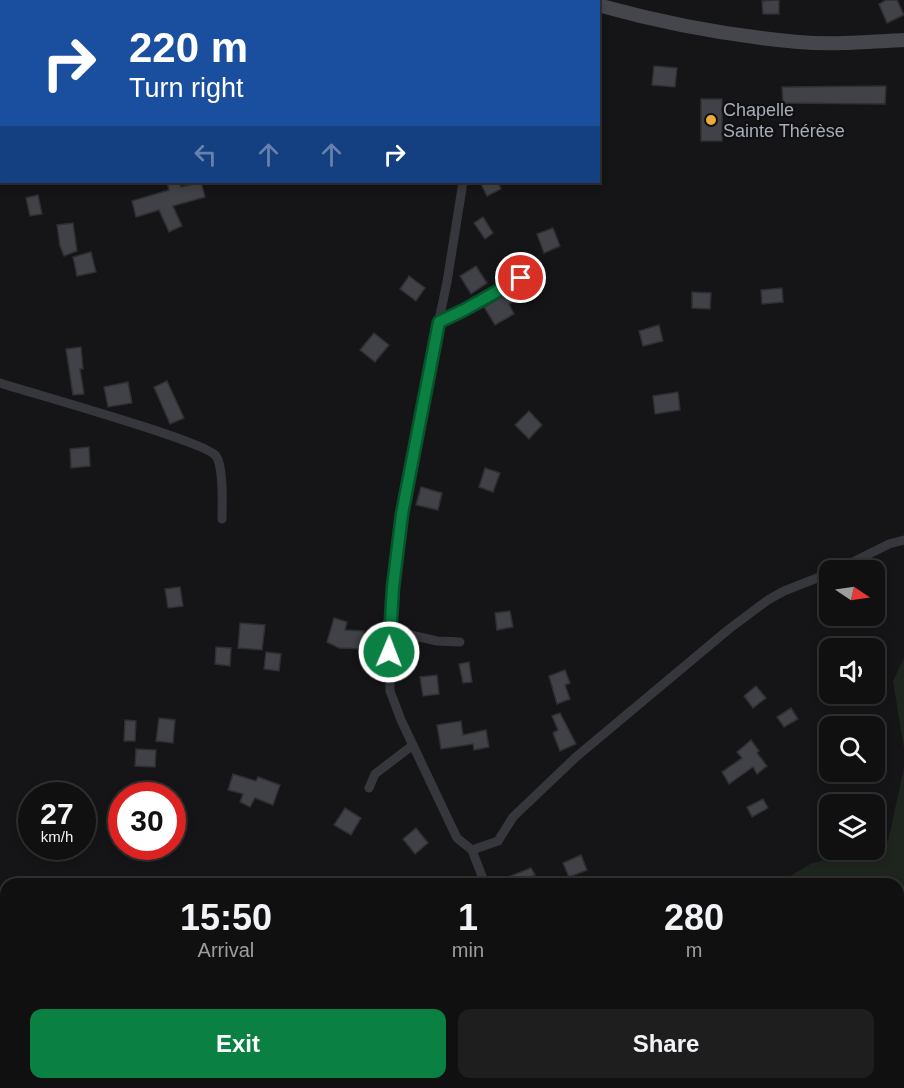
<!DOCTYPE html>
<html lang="en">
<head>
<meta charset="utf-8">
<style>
	body { margin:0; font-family:Arial,sans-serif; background:#1e1e1f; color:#f1f3f6; height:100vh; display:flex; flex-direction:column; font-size:22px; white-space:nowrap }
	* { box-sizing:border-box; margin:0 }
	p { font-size:20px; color:#9c9d9f }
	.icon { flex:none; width:33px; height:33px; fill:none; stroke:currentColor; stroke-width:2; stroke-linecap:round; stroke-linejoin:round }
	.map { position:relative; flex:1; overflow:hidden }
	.side { position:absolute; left:0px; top:878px; width:904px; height:212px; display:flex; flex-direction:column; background:#101011; border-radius:18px 18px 0 0; box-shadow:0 3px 9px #0003,0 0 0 2px #303031 }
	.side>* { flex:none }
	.banner { position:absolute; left:0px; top:0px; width:600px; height:183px; box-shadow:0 3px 9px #0003,0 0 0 2px #303031; background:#1a4fa0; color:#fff; overflow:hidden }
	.needle { width:39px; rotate:103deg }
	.tools { position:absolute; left:819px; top:560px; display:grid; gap:12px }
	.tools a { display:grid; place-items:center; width:66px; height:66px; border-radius:12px; background:#101011; box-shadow:0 3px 9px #0003,0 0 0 2px #303031; font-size:30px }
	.speed { position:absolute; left:18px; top:782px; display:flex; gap:12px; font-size:30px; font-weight:700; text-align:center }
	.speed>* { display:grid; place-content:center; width:78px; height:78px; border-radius:50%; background:#101011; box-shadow:0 3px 9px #0003,0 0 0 2px #303031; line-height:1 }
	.speed small { font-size:15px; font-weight:400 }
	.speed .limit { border:9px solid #d22; background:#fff; color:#111 }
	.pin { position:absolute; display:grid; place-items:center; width:51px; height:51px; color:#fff; margin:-26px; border:3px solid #fff; border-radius:50%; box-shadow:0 2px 6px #0007 }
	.me { position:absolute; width:66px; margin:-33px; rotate:1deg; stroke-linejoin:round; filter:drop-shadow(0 0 4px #0008) }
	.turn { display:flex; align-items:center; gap:21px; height:126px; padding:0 30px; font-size:27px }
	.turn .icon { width:78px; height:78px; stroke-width:2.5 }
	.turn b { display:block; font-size:42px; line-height:51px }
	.lanes { display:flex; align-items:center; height:57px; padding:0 30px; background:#0003; justify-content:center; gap:30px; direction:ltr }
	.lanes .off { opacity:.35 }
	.eta { display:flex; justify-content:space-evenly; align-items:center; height:102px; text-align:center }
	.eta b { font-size:36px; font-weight:800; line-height:42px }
	.primary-button { display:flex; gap:12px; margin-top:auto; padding:12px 30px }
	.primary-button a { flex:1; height:69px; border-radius:12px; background:#0b8043; color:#fff; font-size:24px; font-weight:800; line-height:69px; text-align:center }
	.primary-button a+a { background:#1e1e1f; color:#f1f3f6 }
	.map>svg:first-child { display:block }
	.grass { fill:#1d251e }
	.forest { fill:url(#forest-crowns) }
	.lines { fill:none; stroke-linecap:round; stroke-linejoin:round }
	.river { stroke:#2c343a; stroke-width:18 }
	.building { fill:#414247; stroke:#2f2f33; stroke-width:1.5 }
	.street { stroke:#36373c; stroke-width:9 }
	.secondary { stroke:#44464c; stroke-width:14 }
	.route-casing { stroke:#07532c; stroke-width:15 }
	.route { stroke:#0b8043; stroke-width:10 }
	.poi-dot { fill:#ebac39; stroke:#101012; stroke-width:2 }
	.labels { text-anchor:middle; stroke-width:4.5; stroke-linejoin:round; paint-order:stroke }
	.poi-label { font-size:18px; fill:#a7acb7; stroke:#101012; text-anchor:start }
</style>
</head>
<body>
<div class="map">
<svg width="904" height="1088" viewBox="0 0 904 1088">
	<defs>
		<pattern id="forest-crowns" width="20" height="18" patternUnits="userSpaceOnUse" patternTransform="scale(1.5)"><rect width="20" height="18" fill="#1d251e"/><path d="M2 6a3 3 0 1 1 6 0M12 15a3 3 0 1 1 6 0" fill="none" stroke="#3b423c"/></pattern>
	</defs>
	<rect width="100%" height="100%" fill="#151517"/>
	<!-- grass -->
	<g class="grass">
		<path d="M904,658V749L893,681Z"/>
		<path d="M904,768V978L899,977L898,884L779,883L810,864L861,849H874L875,845L888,841Z"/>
		<path d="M904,1011V1088H713L710,1083H898L899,1014Z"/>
	</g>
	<!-- forest -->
	<path class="forest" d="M69,1083H338L335,1088H59Z"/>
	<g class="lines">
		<!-- river -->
		<path class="river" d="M250,1088L255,1083"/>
	</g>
	<!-- building -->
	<g class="building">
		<path d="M779,0V14H763L762,1Z"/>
		<path d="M886,0H897L904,15L887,23L879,4Z"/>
		<path d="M654,66L677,68L675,87L652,85Z"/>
		<path d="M886,86L885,104L783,103L782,87Z"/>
		<rect x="701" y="99" width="21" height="42"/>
		<path d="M167,182H180L181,187L201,182L205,197L173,206L182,226L169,232L159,210L136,217L132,201L169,190Z"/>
		<path d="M480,182H498L501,189L487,196Z"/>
		<path d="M38,195L42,214L30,216L26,198Z"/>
		<path d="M483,217L493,233L485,239L474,223Z"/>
		<path d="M73,223L77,251L64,256L60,246L57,225Z"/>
		<path d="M553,228L560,246L544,253L537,234Z"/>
		<path d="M91,252L96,272L77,276L73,257Z"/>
		<path d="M476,266L487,283L471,294L460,276Z"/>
		<path d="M409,276L425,288L416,301L400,289Z"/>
		<path d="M525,283L530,292L509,304L514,314L495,325L484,307Z"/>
		<path d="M782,288L783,302L762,304L761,290Z"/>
		<path d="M692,292L711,293L710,309L692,308Z"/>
		<path d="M659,325L663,341L643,346L639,331Z"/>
		<path d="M374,333L389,345L375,362L360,350Z"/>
		<path d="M81,347L83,369H80L84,394L73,395L66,349Z"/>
		<path d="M167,381L184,418L170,424L154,387Z"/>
		<path d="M128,382L132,403L108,407L104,387Z"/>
		<path d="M678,392L680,410L655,414L653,396Z"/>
		<path d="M529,411L542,425L529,439L515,425Z"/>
		<path d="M89,447L90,466L71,468L70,449Z"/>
		<path d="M485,468L500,473L493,492L479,487Z"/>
		<path d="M421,487L442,493L438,510L416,505Z"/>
		<path d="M180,587L183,606L168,608L165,589Z"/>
		<path d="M510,611L513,627L497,630L495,613Z"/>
		<path d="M334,618L347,622L345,630L364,631L363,649L339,648L327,642Z"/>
		<path d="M240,623L265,625L262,650L238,648Z"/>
		<path d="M216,647L231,648L230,666L215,664Z"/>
		<path d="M266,652L281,654L279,671L264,669Z"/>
		<path d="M469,662L472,682L463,683L459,664Z"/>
		<path d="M565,670L570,683L565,685L570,699L557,704L549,676Z"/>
		<path d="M437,675L439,694L423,696L420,677Z"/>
		<path d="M756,686L766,698L753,708L744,696Z"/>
		<path d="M791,708L798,719L784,727L777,717Z"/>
		<path d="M560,713L576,744L560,751L553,733L558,730L552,716Z"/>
		<path d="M159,718L175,720L173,743L156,741Z"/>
		<path d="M125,720L136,721L135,741H124Z"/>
		<path d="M461,721L463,735L486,730L489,747L474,750L473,744L441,749L437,725Z"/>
		<path d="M751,740L759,751L757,753L767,766L757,774L753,767L729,784L722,772L742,758L737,752Z"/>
		<path d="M136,749L156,750L155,767L135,766Z"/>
		<path d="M233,774L256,781L258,777L280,785L273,805L255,798L250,807L240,802L243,794L228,790Z"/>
		<path d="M763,799L768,808L752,817L747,807Z"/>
		<path d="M345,808L361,818L351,835L334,825Z"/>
		<path d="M416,828L428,843L415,854L403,839Z"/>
		<path d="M581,855L587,870L569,877L563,863Z"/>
		<path d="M531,868L535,875L526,879L528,884H511L508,877Z"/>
	</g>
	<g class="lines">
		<!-- street -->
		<g class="street">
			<path d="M234,0L235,2"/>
			<path d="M502,2V0"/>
			<path d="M463,182L447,282L423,396L402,514L389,630L390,691L401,720L457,838L472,850L485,884"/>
			<path d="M439,322L464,310L521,278"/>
			<path d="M0,383C31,393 205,441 216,456C224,467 222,505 222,519"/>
			<path d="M837,570L889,544L904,540"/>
			<path d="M389,630L437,641L460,642"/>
			<path d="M369,788L375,774L413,745"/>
			<path d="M472,850L498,841L513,817L576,757L729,629L768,600L784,591L830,573"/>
			<path d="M518,1088L519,1083"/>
		</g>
		<!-- secondary -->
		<g class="secondary">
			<path d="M583,0L587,2"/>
			<path d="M598,5C662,23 732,36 798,42C833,45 869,42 904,40"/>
		</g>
	</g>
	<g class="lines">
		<!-- route casing -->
		<g class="route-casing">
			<path id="route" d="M389,652L393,587L402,514L439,322L464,310L521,278"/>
		</g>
		<!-- route -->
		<use href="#route" class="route"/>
	</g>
	<!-- markers -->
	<circle class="poi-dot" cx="711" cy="120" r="6"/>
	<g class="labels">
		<!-- poi labels -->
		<g class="poi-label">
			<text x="723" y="116">Chapelle<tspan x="723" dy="21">Sainte Thérèse</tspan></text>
		</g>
	</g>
</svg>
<div class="tools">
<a><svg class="needle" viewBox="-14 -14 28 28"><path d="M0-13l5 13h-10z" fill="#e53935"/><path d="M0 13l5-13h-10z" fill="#9c9d9f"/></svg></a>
<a><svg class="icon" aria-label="sound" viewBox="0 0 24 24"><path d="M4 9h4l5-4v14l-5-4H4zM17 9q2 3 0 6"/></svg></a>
<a><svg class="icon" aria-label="search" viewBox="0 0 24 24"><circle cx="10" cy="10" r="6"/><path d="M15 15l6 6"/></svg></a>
<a><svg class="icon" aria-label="layers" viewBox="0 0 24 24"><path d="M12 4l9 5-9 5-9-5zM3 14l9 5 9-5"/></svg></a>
</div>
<div class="speed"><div>27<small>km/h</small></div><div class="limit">30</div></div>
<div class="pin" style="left:521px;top:278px;background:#d93025"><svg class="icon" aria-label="arrive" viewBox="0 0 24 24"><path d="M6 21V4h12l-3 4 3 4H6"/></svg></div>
<svg class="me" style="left:389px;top:652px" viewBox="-20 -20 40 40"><circle r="17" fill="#0b8043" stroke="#fff" stroke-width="3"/><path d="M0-11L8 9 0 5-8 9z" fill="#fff"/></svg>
<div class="banner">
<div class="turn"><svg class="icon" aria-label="right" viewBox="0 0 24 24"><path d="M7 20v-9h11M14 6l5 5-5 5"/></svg><div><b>220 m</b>Turn right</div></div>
<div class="lanes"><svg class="icon off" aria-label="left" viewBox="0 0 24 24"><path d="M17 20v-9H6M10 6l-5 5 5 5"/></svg><svg class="icon off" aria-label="ahead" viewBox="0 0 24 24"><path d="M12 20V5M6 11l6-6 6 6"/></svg><svg class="icon off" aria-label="ahead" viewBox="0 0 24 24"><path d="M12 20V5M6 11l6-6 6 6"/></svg><svg class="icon" aria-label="right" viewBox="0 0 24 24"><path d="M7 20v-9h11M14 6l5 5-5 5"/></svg></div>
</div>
<section class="side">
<div class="eta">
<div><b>15:50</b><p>Arrival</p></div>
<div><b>1</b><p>min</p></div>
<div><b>280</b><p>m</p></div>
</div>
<div class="primary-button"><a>Exit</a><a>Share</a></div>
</section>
</div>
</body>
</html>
